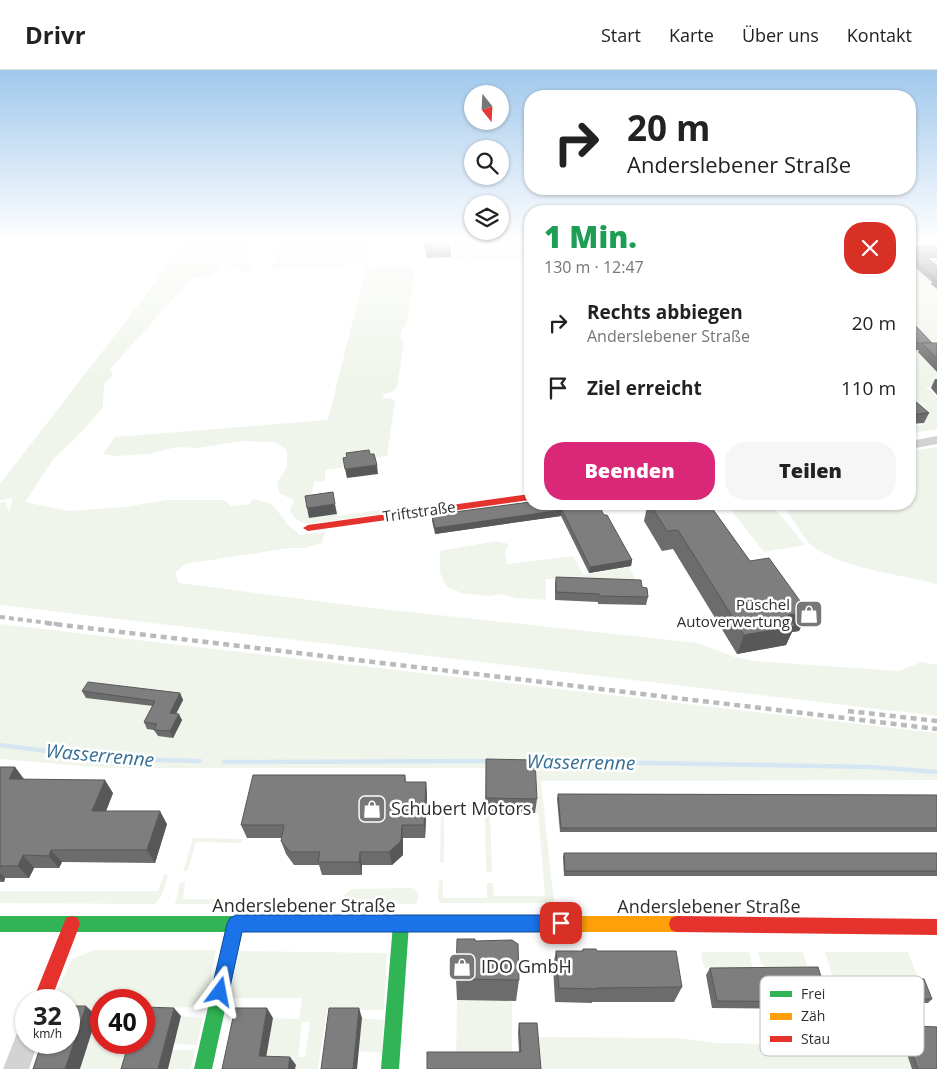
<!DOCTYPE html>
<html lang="de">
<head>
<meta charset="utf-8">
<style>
	body { margin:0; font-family:"Open Sans",sans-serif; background:#f6f6f6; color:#222; height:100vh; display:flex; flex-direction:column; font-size:19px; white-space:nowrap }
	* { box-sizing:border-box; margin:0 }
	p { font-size:16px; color:#767676 }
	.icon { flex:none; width:28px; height:28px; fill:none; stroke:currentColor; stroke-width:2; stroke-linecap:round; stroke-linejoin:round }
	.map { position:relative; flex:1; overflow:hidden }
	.panel { position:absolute; left:524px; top:135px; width:392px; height:305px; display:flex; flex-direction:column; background:#fff; border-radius:20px; box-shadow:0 1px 4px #0004 }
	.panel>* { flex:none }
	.top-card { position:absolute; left:524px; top:20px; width:392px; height:105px; border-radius:20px; box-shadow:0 1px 4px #0004; background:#fff; color:#222; overflow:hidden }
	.needle { width:32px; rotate:162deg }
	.buttons { position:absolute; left:464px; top:15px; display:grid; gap:10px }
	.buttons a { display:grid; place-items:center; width:45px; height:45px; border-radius:50%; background:#fff; box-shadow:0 1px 4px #0004; font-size:25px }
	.speed { position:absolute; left:15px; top:919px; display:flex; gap:10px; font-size:25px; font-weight:700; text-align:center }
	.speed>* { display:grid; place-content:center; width:65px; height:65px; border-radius:50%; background:#fff; box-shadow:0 1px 4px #0004; line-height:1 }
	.speed small { font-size:12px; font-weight:400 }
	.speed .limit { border:8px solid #d22; background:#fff; color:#111 }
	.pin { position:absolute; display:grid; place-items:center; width:42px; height:42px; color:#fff; margin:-21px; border-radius:10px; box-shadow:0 2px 8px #0006 }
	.me { position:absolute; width:55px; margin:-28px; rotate:13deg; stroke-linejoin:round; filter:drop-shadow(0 0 4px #0008) }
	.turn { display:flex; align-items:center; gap:18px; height:105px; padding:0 20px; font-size:22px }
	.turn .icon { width:65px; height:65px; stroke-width:2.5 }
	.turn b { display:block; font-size:35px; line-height:42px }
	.round { display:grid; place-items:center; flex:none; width:52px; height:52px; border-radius:20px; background:#f6f6f6 }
	.overview { display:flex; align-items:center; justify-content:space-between; height:85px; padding:0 20px }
	h1 { font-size:30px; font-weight:800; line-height:38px; color:#1e9e55 }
	.button { display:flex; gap:10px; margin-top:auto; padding:10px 20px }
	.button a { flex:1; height:58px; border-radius:20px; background:#db2777; color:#fff; font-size:20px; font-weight:800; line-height:58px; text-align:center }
	.button a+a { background:#f6f6f6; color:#222 }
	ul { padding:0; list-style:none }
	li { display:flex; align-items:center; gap:15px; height:65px; padding:0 20px }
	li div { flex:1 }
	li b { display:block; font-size:19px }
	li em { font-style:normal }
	header { display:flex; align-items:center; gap:30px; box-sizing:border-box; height:70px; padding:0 25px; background:#fff; border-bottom:1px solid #e0e0e0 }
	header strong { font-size:24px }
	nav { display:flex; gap:28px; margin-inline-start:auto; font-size:18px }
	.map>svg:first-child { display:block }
	.green { fill:#f0f5eb; fill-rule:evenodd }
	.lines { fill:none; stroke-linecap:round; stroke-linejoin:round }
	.stream { stroke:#d6e7f3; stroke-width:4.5 }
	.street { fill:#d3d3d3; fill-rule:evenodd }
	.fast { fill:#30b455; fill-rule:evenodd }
	.slow { fill:#ff9f0a; fill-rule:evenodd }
	.jam { fill:#e5322d; fill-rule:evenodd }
	.rail-far1 { stroke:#bababa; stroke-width:4; stroke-dasharray:5 4; stroke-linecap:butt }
	.rail { stroke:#bababa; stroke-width:4.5; stroke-dasharray:6 4.5; stroke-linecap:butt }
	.wall { fill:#6c6c6c }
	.shaded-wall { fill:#585858 }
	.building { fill:#7e7e7e; stroke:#585858 }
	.route { fill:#1a73e8; stroke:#114b97 }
	.labels { text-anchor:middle; stroke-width:5; stroke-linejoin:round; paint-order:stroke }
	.street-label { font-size:15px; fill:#2e2e2e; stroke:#fff }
	.poi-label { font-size:15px; fill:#2e2e2e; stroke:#fff; text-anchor:end }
	.near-poi-label { font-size:18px; fill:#2e2e2e; stroke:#fff; text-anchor:start }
	.near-street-label { font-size:18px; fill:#2e2e2e; stroke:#fff }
	.near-water-label { font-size:19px; font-style:italic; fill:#366f95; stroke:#fff }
	.key { fill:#fff; stroke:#c0c0c0; stroke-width:1 }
	.key-label { font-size:14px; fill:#2e2e2e }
</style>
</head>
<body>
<header>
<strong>Drivr</strong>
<nav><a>Start</a><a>Karte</a><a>Über uns</a><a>Kontakt</a></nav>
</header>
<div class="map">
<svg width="937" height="999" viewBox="0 0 937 999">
	<rect width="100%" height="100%" fill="#fff"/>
	<!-- green -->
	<g class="green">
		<path d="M184,169H259L247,175L246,182L250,186V188L244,190L251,194L252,199L261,201L239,202L240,197H232L222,193L212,206L192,208L110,299L113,305L104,314L103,338L74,370L54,388L25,432L69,441L124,437L166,430H224L231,436L250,434L253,429L272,434L289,456L300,465L325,462L322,473L305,478H289L185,494L175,503L179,513L372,538L698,573L735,587L755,591L899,601L921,592L937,595V646L0,535V433L6,432L9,442L13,428L0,430V414L149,221Z"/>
		<path d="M275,169H368L369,192L346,194V196L273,200L271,196L275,192L276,173Z"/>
		<path d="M446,169H530V188L465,192L464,189H446V187H452L449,180L452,179L450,178L452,177L450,171Z"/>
		<path d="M937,179V317H923L928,318L937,328V359L912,363L910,355H922L924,352L910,337L925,346L910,329V180Z"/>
		<path d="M408,195H412L415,199L406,256L402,259L400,268L404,272L397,317L392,322L384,324L383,329L390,328L395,331L387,386L348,392V395L386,391L325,400V411L314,412L310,431L309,448L337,444L338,446L392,438L393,440L398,439L399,442L306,454C297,451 294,448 290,440L294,430L280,424L277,413L287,397V380L274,372L242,371L197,378L176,377L150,384L115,386L103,384L115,367L328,350L366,197Z"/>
		<path d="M937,377V514C902,505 839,498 811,475C805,470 789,443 782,434H910V381Z"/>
		<path d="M726,434H771L805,475L764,482Z"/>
		<path d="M496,471L509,474L505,482L507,494L573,486L584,505L630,497L637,515L546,509V530L516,528L502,524L489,526L462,523L447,517L440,503V481Z"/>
		<path d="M0,554L937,663V710L541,711L554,833H440L438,829L439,811L443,810V828H487V813H493L494,826H545L538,743H535L534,698H106L0,689Z"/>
		<path d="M446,733H485V738L444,739V792L440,793L441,737Z"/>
		<path d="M485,742H490L492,802H486Z"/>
		<path d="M193,768L243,769L242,773L196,772L188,800L183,802Z"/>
		<path d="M164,805H168C165,815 163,827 154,834L0,833V821H158Z"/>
		<path d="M185,812L183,829L333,830L332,834H175L180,813Z"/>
		<path d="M412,818L415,819L419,826L416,834H343L344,825L351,819Z"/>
		<path d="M94,880H216L205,937L144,938V930H101V972L132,973L125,999H80L97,946H69V930H53L72,889Z"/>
		<path d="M239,881L387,883L384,940H327L318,999H264L273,948L299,949L302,928H229ZM302,952H310L305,987H298Z"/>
		<path d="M701,882H749L753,900L704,898Z"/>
		<path d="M758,882H803L808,899H766L761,893Z"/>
		<path d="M825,882H908L920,913L841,934Z"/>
		<path d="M457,930L512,931V986L456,991Z"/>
		<path d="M181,946L203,948L197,975L174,974Z"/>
		<path d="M362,948L384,950L382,983L359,981Z"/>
		<path d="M537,967L678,968L716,973L852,975L854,982L937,985V999H539Z"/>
		<path d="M173,980H195L191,999H168Z"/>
	</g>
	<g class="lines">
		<!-- stream -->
		<g class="stream">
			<path d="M0,675L109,689L200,691"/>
			<path d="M532,691L872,697L937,702"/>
			<path d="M224,692L490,691"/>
		</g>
		<!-- street -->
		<g class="street">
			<path d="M937,366V374L910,379V371Z"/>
			<path d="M26,960V972H38L29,999H3L17,963Z"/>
		</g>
		<!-- fast -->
		<g class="fast">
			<path d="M0,846H247L253,848L255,854L253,860L242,862L212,999H194L225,862H0Z"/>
			<path d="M401,846L407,848L409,854L399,999H381L393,854L395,848Z"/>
		</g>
		<!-- slow -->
		<path class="slow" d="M247,846H677L683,848L685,854L683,860L677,862H247L241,860L239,854L241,848Z"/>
		<!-- jam -->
		<g class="jam">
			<path d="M530,424V430L308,461L303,458L308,455Z"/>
			<path d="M72,846L78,848L80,854L51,930H33L66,848Z"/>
			<path d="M677,846L937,849V865L677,862L671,860L669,854L671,848Z"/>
		</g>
		<!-- rail-far1 -->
		<path class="rail-far1" d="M0,547L57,554"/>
		<!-- rail -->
		<g class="rail">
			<path d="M46,553L937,659"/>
			<path d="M848,641L937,651"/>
		</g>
	</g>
	<!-- wall -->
	<g class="wall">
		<path d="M910,169H932L931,172L911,173V177L937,175V188H927L937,196V219L931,214L932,212L910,193Z"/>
		<path d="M423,170L451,182V187L427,188L424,175Z"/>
		<path d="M910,250L932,273H937V302L918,282L919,280H910Z"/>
		<path d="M935,309H937V325L931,318Z"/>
		<path d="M910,332L929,343L924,353L910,354Z"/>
		<path d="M530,432L604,445L632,490L631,496L589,503L561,446L435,464L432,451V445Z"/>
		<path d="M646,434H717L710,435L750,491L808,542L799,561L792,562L786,575L737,584L673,479L662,481L644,451L647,437Z"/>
		<path d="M556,507L642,517L648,527L646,535L598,534V532L555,530V514Z"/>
		<path d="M82,621L180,623L183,630L176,644L182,650L173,668L158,666L154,660L147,659L144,652L153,636L86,628Z"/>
		<path d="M486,689L537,729L535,743L485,742Z"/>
		<path d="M0,697H15L24,709L113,723L106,741L167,754L155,793L62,792L59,798H34L29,808H5L4,812H0Z"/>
		<path d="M405,705L406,712H426L427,726L425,768H403V785L392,795H362V805H322L319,795H294L286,784L281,771L282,768H247L241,755Z"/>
		<path d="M558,724L937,725V762H560L557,729Z"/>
		<path d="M564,783H937V806H564L563,787Z"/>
		<path d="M475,871L519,910L516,931L457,930L456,909Z"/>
		<path d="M583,879L597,881L682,917L674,932H592V933L555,932L553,896L556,881H582Z"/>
		<path d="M710,898L829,932L822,939L712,938L706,905Z"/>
		<path d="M843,909L932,929L928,933H846L839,913Z"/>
		<path d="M519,953L541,999L519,982L518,962Z"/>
		<path d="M855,953L937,957V999H912L907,984L859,981L851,957Z"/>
	</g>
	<!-- shaded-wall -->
	<g class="shaded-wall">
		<path d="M377,395L378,404L347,408L345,399Z"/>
		<path d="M335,434L337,444L309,448L307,438Z"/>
		<path d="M562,440L561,446L435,464V458Z"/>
		<path d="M632,490L631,496L589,503L590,497Z"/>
		<path d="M808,542L799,561L792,562L786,575L737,584L744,565L788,545Z"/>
		<path d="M180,623L183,630L173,649L170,643Z"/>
		<path d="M179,644L182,650L173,668L170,661Z"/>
		<path d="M15,697L25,711L9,709Z"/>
		<path d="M105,710L113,723L101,754L92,741Z"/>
		<path d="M426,712L427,726L425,768L424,755Z"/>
		<path d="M160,741L167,754L155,793L147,780Z"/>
		<path d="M402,755L403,768V785L392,795L389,782Z"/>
		<path d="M51,780L62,792L59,798L49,786Z"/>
		<path d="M360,782L362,795V805L359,792Z"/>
		<path d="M23,785L34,798L29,808L18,796Z"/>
		<path d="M0,803L5,808L4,812L0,808Z"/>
		<path d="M86,936L97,946L80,999H65Z"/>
		<path d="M174,938L181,946L168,999H158Z"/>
		<path d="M267,938L273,948L265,994L259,986Z"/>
		<path d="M359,938L362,948L357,999H353Z"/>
		<path d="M290,987L296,995L295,999H288Z"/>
	</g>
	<!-- building -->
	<g class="building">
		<path d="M446,169L451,182L427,183L423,170Z"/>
		<path d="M910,169L911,177L937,175V183H922L937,196V212L933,209H936L910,186Z"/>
		<path d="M910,250L932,273H910Z"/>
		<path d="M922,273H937V289Z"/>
		<path d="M915,331L929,343L910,345V332Z"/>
		<path d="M369,380L370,384H374L377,395L345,399L343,388L347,387L346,383Z"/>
		<path d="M333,422L335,434L307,438L305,426Z"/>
		<path d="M530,432V434H598L604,445H607L632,490L590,497L562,440L435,458L432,445Z"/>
		<path d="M650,434H709L750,491L769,488L808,542L788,545L795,556L744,565L678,460L667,461Z"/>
		<path d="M556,507L641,510L642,517L647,518L648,527L600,526L599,524L556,522Z"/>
		<path d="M88,612L180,623L170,643L179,644L170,661L154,660L157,654L144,652L155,631L82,621Z"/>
		<path d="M486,689L535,690L537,729L486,728Z"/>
		<path d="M0,697H15L9,709L105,710L92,741H160L147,780H51L49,786L23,785L18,796H0Z"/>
		<path d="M253,705H405V712H426L424,755H402L401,771L389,782H360L359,792H318L320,782H290L281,771L284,755H241Z"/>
		<path d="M558,724L937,725V758H561Z"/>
		<path d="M564,783H937V801H565Z"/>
		<path d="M457,869H475V871L512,870L518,874L519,910L456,909Z"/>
		<path d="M583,879H596L597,881H676L682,917L597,918V919L559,918L556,881H583Z"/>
		<path d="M818,897L829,932L717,931L710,898Z"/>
		<path d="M843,909H924L932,929H850Z"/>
		<path d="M69,936H86L65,999H33L42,972H69Z"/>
		<path d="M144,937L174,938L158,999H121L129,972H144Z"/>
		<path d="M235,938H267L259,986L290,987L288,999H222Z"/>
		<path d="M329,938H359L353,999H321Z"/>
		<path d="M519,953H537L541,999H427V982H521Z"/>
		<path d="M855,953L937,957V999H918L911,980L863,978Z"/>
	</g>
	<!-- sky -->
	<linearGradient id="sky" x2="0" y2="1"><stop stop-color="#a1c8ec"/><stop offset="0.55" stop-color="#fff"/><stop offset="1" stop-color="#fff" stop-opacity="0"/></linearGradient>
	<rect width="937" height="309" fill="url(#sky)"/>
	<!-- route -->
	<path class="route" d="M236,845H561L567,847L569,853L567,859L561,862H242L229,922L226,928L220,931L213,928L211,922L227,854L230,848Z"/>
	<!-- icons -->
	<defs>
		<g id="shop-square" transform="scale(1.4375)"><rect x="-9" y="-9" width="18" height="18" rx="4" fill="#777" stroke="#fff"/><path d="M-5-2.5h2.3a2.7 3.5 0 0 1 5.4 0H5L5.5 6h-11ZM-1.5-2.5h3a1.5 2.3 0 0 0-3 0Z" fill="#fff"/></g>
	</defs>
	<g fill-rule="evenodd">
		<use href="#shop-square" x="809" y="544"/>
		<use href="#shop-square" x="372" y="739"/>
		<use href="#shop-square" x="462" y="897"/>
	</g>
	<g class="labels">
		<!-- street labels -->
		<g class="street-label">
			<text transform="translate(419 442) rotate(-8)" y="5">Triftstraße</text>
		</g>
		<!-- poi labels -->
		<g class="poi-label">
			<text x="790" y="540">Püschel<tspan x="790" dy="17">Autoverwertung</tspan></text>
		</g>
		<!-- near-poi labels -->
		<g class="near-poi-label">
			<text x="391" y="745">Schubert Motors</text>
			<text x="481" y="903">IDO GmbH</text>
		</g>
		<!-- near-street labels -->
		<g class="near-street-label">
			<text x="304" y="842">Anderslebener Straße</text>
			<text x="709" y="843">Anderslebener Straße</text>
		</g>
		<!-- near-water labels -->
		<g class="near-water-label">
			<text transform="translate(100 685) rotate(5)" y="7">Wasserrenne</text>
			<text transform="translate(581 692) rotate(1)" y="7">Wasserrenne</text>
		</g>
	</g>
	<!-- legend -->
	<rect x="760" y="906" width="164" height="80" rx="8" class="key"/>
	<rect x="770" y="921" width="22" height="6" fill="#30b455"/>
	<rect x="770" y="943" width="22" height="7" fill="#ff9f0a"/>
	<rect x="770" y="966" width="22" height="6" fill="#e5322d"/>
	<g class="key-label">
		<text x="801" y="929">Frei</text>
		<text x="801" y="951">Zäh</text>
		<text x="801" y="974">Stau</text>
	</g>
</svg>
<div class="buttons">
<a><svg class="needle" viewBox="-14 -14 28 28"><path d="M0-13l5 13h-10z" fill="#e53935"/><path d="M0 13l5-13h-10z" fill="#767676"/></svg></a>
<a><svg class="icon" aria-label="search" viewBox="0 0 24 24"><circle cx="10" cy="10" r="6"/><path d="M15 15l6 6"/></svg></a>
<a><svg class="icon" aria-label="layers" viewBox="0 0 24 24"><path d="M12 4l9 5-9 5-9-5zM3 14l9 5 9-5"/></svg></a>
</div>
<div class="speed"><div>32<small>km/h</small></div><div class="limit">40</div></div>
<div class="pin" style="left:561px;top:853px;background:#d93025"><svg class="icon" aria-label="arrive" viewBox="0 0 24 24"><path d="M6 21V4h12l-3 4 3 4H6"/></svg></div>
<svg class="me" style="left:220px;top:922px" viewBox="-20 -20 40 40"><path d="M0-17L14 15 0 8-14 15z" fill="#1a73e8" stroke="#fff" stroke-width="4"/></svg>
<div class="top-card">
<div class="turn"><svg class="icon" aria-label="right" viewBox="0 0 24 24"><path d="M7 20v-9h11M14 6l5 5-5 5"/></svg><div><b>20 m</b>Anderslebener Straße</div></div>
</div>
<section class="panel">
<div class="overview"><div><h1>1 Min.</h1><p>130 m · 12:47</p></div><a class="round" style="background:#d93025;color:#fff"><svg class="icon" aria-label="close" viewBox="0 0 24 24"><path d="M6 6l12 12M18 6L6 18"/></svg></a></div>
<ul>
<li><svg class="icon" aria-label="right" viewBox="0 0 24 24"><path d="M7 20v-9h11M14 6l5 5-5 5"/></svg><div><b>Rechts abbiegen</b><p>Anderslebener Straße</p></div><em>20 m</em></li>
<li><svg class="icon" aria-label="arrive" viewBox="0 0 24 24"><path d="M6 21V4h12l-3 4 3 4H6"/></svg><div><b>Ziel erreicht</b></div><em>110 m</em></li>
</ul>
<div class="button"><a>Beenden</a><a>Teilen</a></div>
</section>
</div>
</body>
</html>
